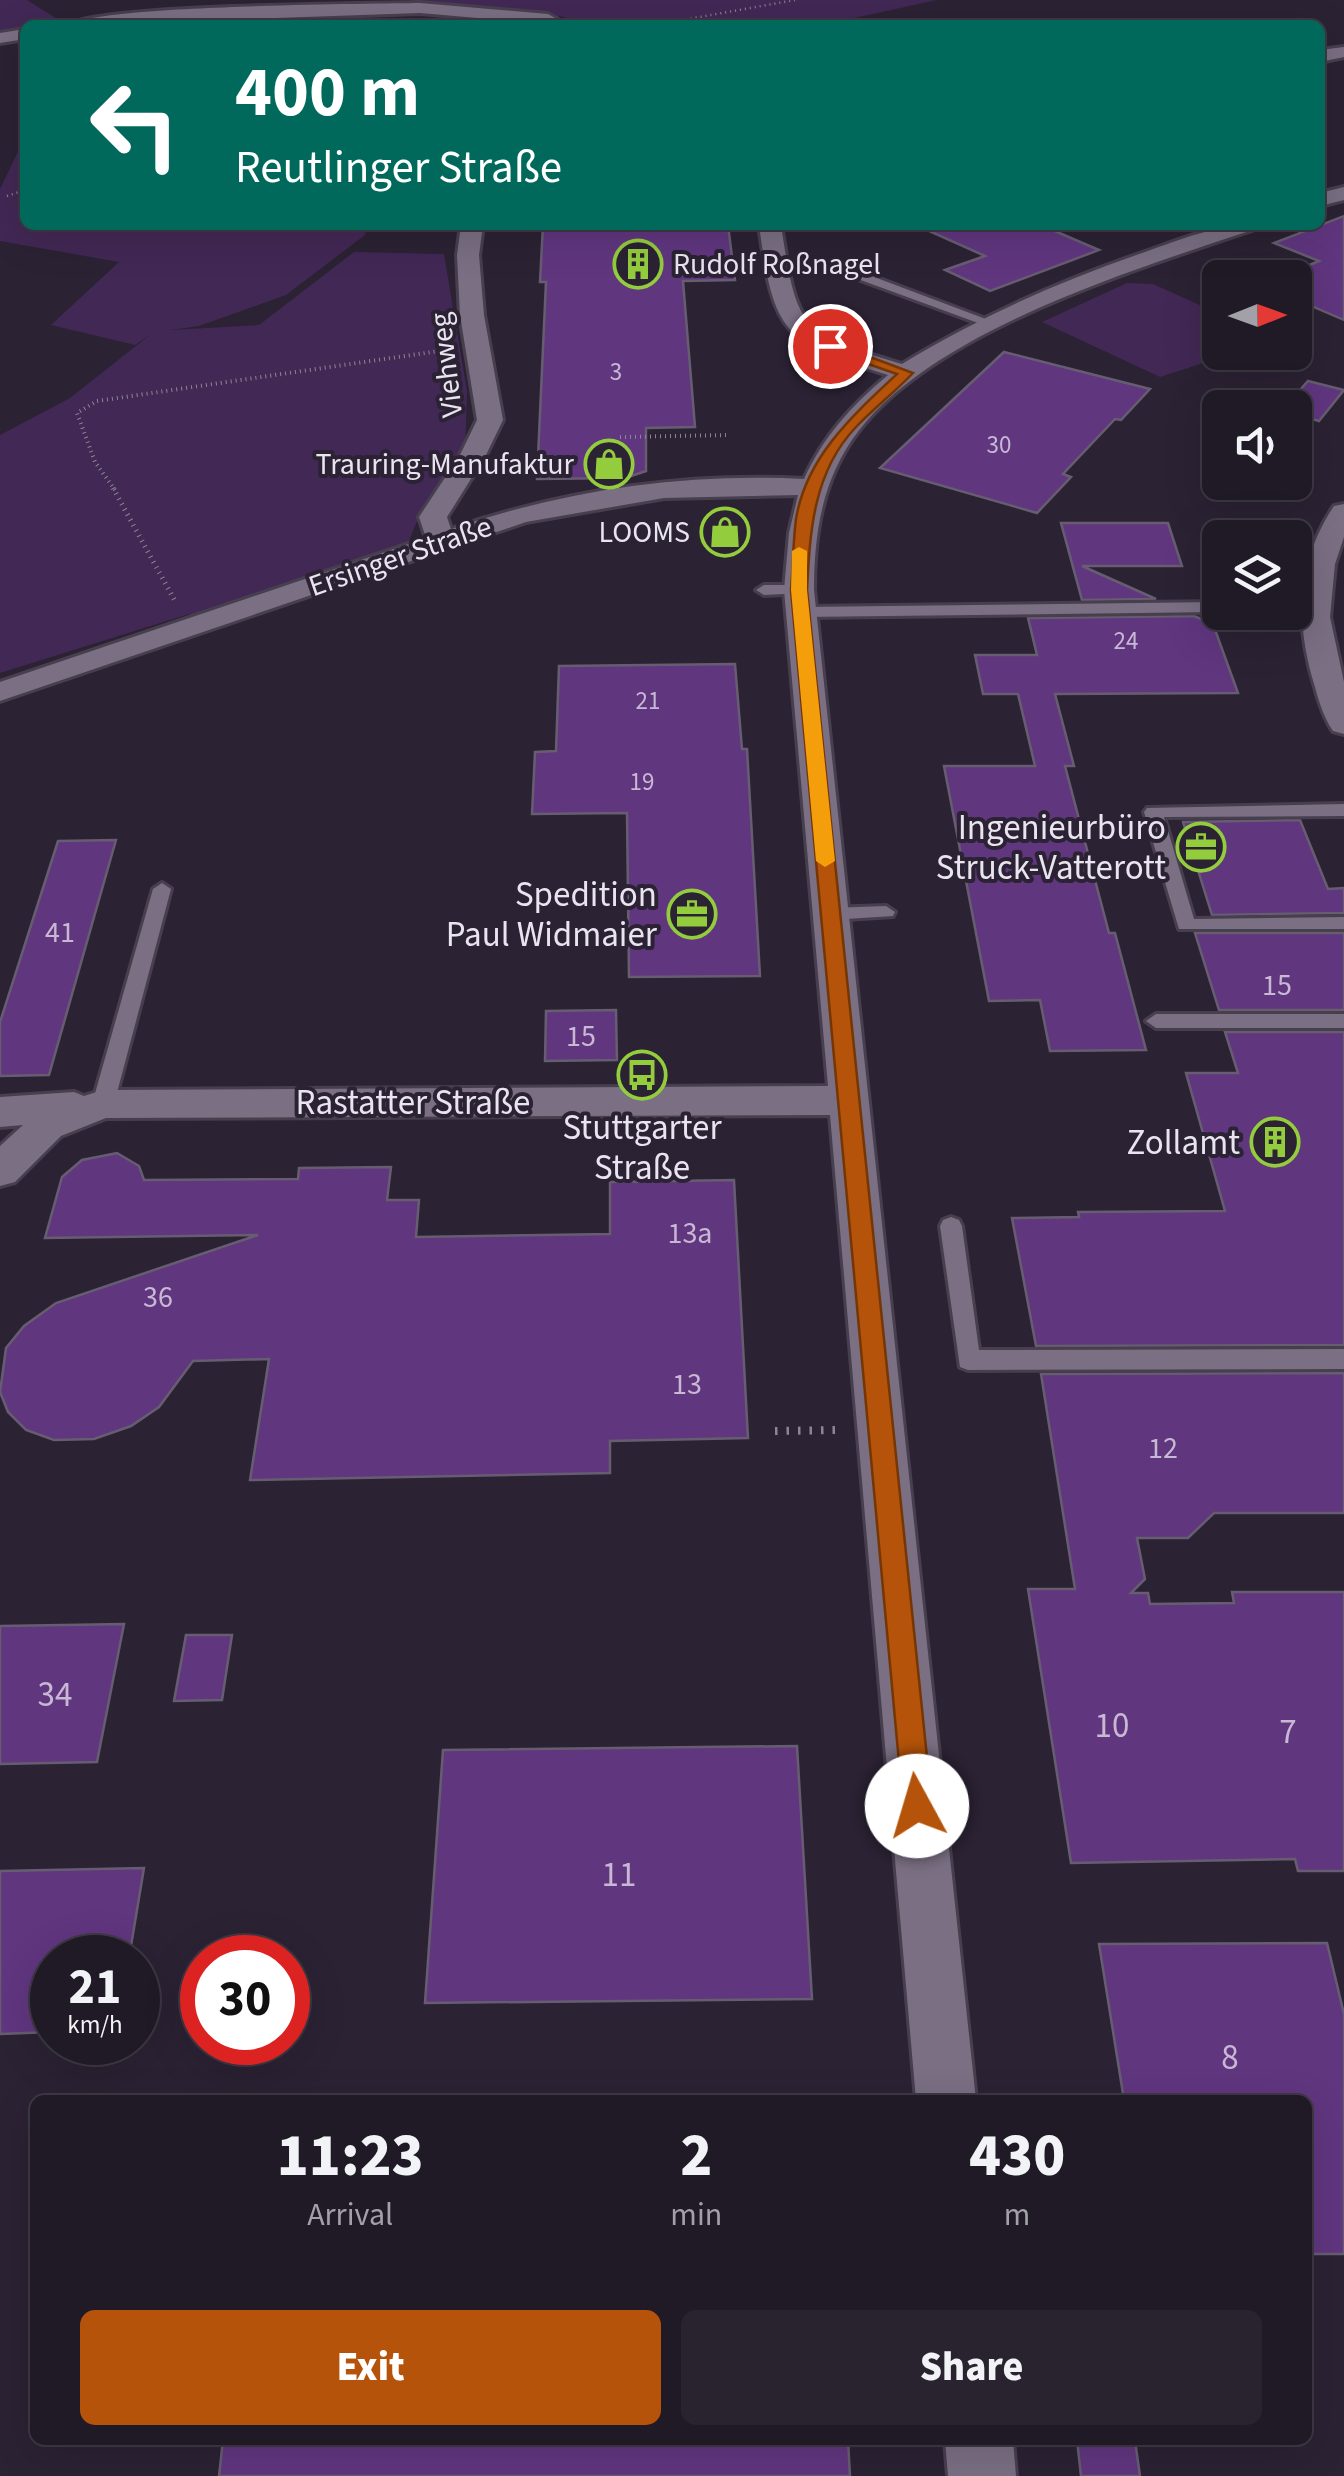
<!DOCTYPE html>
<html lang="en">
<head>
<meta charset="utf-8">
<style>
	body { margin:0; font-family:"Source Sans 3",sans-serif; background:#28232e; color:#f1f3f6; height:100vh; display:flex; flex-direction:column; font-size:38px; white-space:nowrap }
	* { box-sizing:border-box; margin:0 }
	p { font-size:32px; color:#a2a1a7 }
	.icon { flex:none; width:55px; height:55px; fill:none; stroke:currentColor; stroke-width:2; stroke-linecap:round; stroke-linejoin:round }
	.map { position:relative; flex:1; overflow:hidden }
	.drawer { position:absolute; left:30px; top:2095px; width:1282px; height:350px; display:flex; flex-direction:column; background:#201a26; border-radius:15px; box-shadow:0 10px 40px #0002,0 0 0 2px #3d3843 }
	.drawer>* { flex:none }
	.banner { position:absolute; left:20px; top:20px; width:1305px; height:210px; border-radius:15px; box-shadow:0 10px 40px #0002,0 0 0 2px #3d3843; background:#00695c; color:#fff; overflow:hidden }
	.needle { width:65px; rotate:89deg }
	.buttons { position:absolute; left:1202px; top:260px; display:grid; gap:20px }
	.buttons a { display:grid; place-items:center; width:110px; height:110px; border-radius:15px; background:#201a26; box-shadow:0 10px 40px #0002,0 0 0 2px #3d3843; font-size:50px }
	.speed { position:absolute; left:30px; top:1935px; display:flex; gap:20px; font-size:50px; font-weight:700; text-align:center }
	.speed>* { display:grid; place-content:center; width:130px; height:130px; border-radius:50%; background:#201a26; box-shadow:0 10px 40px #0002,0 0 0 2px #3d3843; line-height:1 }
	.speed small { font-size:25px; font-weight:400 }
	.speed .limit { border:15px solid #d22; background:#fff; color:#111 }
	.pin { position:absolute; display:grid; place-items:center; width:85px; height:85px; color:#fff; margin:-42px; border:5px solid #fff; border-radius:50%; box-shadow:0 2px 10px #0007 }
	.me { position:absolute; width:110px; margin:-55px; rotate:354deg; stroke-linejoin:round; filter:drop-shadow(0 0 8px #0008) }
	.turn { display:flex; align-items:center; gap:35px; height:210px; padding:0 50px; font-size:45px }
	.turn .icon { width:130px; height:130px; stroke-width:2.5 }
	.turn b { display:block; font-size:70px; line-height:85px }
	.eta { display:flex; justify-content:space-evenly; align-items:center; height:170px; text-align:center }
	.eta b { font-size:60px; font-weight:800; line-height:70px }
	.primary-button { display:flex; gap:20px; margin-top:auto; padding:20px 50px }
	.primary-button a { flex:1; height:115px; border-radius:15px; background:#b45309; color:#fff; font-size:40px; font-weight:800; line-height:115px; text-align:center }
	.primary-button a+a { background:#28232e; color:#f1f3f6 }
	.map>svg:first-child { display:block }
	.green { fill:#422855 }
	.building { fill:#60367f; stroke:#675d71; stroke-width:2.5 }
	.lines { fill:none; stroke-linecap:round; stroke-linejoin:round }
	.service-casing { stroke:#473f4e; stroke-width:6 }
	.minor-casing { stroke:#473f4e; stroke-width:6 }
	.path-far3 { stroke:#8d8694; stroke-width:2.5; stroke-dasharray:1 4; stroke-linecap:butt }
	.path-far2 { stroke:#8d8694; stroke-width:4; stroke-dasharray:1 4; stroke-linecap:butt }
	.path-far1 { stroke:#8d8694; stroke-width:5; stroke-dasharray:1 5; stroke-linecap:butt }
	.path { stroke:#8d8694; stroke-width:8; stroke-dasharray:2.5 9; stroke-linecap:butt }
	.service { fill:#7a6f83; fill-rule:evenodd }
	.minor { fill:#7a6f83; fill-rule:evenodd }
	.route { fill:#b45309; stroke:#753606; stroke-width:2.5 }
	.slow { fill:#f59e0b }
	.labels { text-anchor:middle; stroke-width:8; stroke-linejoin:round; paint-order:stroke }
	.far-number-label { font-size:25px; fill:#c8b8d4 }
	.far-poi-label { font-size:30px; fill:#eae4f0; stroke:#2b2233; text-anchor:end }
	.far-street-label { font-size:30px; fill:#eae4f0; stroke:#2b2233 }
	.number-label { font-size:30px; fill:#c8b8d4 }
	.poi-label { font-size:35px; fill:#eae4f0; stroke:#2b2233; text-anchor:end }
	.street-label { font-size:35px; fill:#eae4f0; stroke:#2b2233 }
	.near-number-label { font-size:35px; fill:#c8b8d4 }
</style>
</head>
<body>
<div class="map">
<svg width="1344" height="2476" viewBox="0 0 1344 2476">
	<rect width="100%" height="100%" fill="#2b2233"/>
	<!-- green -->
	<g class="green">
		<path d="M0,0H27L67,25H25V32L0,36Z"/>
		<path d="M414,0H937L822,25H585L560,16L417,7Z"/>
		<path d="M25,137V225H367L365,235L286,295L199,326L171,330L259,325L354,252L444,254L467,391L465,459L419,516L409,541L194,619L189,614L0,673V435L70,398L151,334L135,345L51,325L119,262L0,241V189Z"/>
		<path d="M1127,283L1153,284L1220,314V352L1234,353L1160,377L1042,322Z"/>
	</g>
	<!-- building -->
	<g class="building">
		<path d="M1344,216V320L1295,299V271L1319,261L1274,243Z"/>
		<path d="M543,225H728L735,280L683,281L695,427L646,428V471L625,478L537,479L546,282H540Z"/>
		<path d="M916,225H1041L1099,250L990,291L945,270L985,256Z"/>
		<path d="M1004,352L1150,389L1121,420L1115,419L1063,474L1071,477L1037,513L880,468Z"/>
		<path d="M1308,381L1344,390L1319,421L1295,414V408H1284Z"/>
		<path d="M1061,523H1168L1182,566H1082L1156,599L1082,600Z"/>
		<path d="M1194,616L1213,624L1238,693L1055,694L1074,766H1065L1109,933H1115L1146,1050L1050,1051L1040,1000L989,1001L944,766H1035L1018,694H983L975,655H1037L1028,618Z"/>
		<path d="M735,664L742,749H747L760,976L629,977L627,813L532,814L535,752L556,751L559,666Z"/>
		<path d="M1300,820L1328,889L1344,888V913L1212,915L1183,822Z"/>
		<path d="M116,840L49,1075L0,1076V1022L58,841Z"/>
		<path d="M1195,933H1344V1010H1219Z"/>
		<path d="M616,1010L617,1060L545,1061L546,1011Z"/>
		<path d="M1225,1032H1344V1345L1036,1346L1012,1218L1079,1217L1078,1212L1225,1211L1186,1073H1238Z"/>
		<path d="M117,1153L139,1166L144,1180L298,1179L299,1168L391,1167L387,1200H419L416,1237L610,1234V1182L734,1180L748,1438L610,1441V1473L250,1480L269,1359L193,1361L159,1407L131,1426L94,1439L54,1440L26,1430L8,1412L0,1392L6,1348L24,1326L56,1303L258,1235L45,1238L62,1177L82,1160Z"/>
		<path d="M1344,1373V1513H1214L1188,1538H1137L1145,1579L1131,1593H1148L1150,1604L1234,1603L1232,1592H1344V1871H1298L1295,1859L1071,1863L1028,1589H1075L1041,1374Z"/>
		<path d="M124,1624L97,1762L0,1764V1626Z"/>
		<path d="M186,1635H232L222,1700L174,1701Z"/>
		<path d="M797,1746L812,1999L425,2003L443,1750Z"/>
		<path d="M144,1868L129,1958H52V2032L0,2034V1871Z"/>
		<path d="M1327,1943L1344,2014V2254H1308V2100H1124L1099,1944Z"/>
		<path d="M223,2440H848L850,2476H219Z"/>
		<path d="M1077,2440H1135L1140,2476H1081Z"/>
	</g>
	<g class="lines">
		<!-- service casing -->
		<g class="service-casing">
			<g id="service">
				<path d="M778,261L853,269L999,324L989,327L847,275L774,268L772,265Z"/>
				<path d="M799,585L807,590L804,593L764,595L756,590L764,585Z"/>
				<path d="M1220,602V612L801,617L793,612L801,607Z"/>
				<path d="M1344,804V816L1164,817L1194,919L1344,917V929H1179L1144,812L1147,808Z"/>
				<path d="M162,883L171,889L114,1104L103,1112L92,1104L153,889Z"/>
				<path d="M886,906L895,912L893,916L830,920L820,914L830,908Z"/>
				<path d="M1156,1014H1344V1028H1156L1146,1021Z"/>
				<path d="M951,1217L959,1220L962,1226L979,1350L1344,1349V1369L968,1370L960,1367L940,1226L943,1220Z"/>
			</g>
		</g>
		<!-- minor casing -->
		<g class="minor-casing">
			<g id="minor">
				<path d="M420,3L548,14L557,19L548,24L420,13L70,25C95,5 369,4 420,3Z"/>
				<path d="M25,29V39L0,43V33Z"/>
				<path d="M1344,47V57L1320,62V50Z"/>
				<path d="M1344,187V200L1320,206V193Z"/>
				<path d="M461,225H483L479,255L484,315L503,420L486,455L447,517L451,529C566,490 683,473 804,479C823,437 852,405 888,375C783,342 774,335 759,225H781C797,330 799,333 902,364C979,317 1060,281 1145,252C1182,239 1215,225 1255,225L1252,230C1131,271 912,336 845,451C820,493 814,542 814,590L976,2100H916L830,1115L106,1118L61,1136L15,1182L0,1186V1146L23,1125L0,1127V1097L74,1092L84,1096L103,1090L828,1086L784,590L789,533L798,495L664,498L526,522L0,701V682L426,538L419,517L460,455L477,420L460,315L457,255Z"/>
				<path d="M1344,504V537L1335,564L1330,617L1344,682V734L1333,731C1324,718 1319,702 1315,687C1295,624 1296,562 1334,506Z"/>
				<path d="M945,2440H1013L1016,2476H948Z"/>
			</g>
		</g>
		<!-- path-far3 -->
		<g class="path-far3">
			<path d="M596,25L683,20L795,0"/>
			<path d="M7,196L25,190"/>
		</g>
		<!-- path-far2 -->
		<g class="path-far2">
			<path d="M620,437L728,435"/>
			<path d="M115,490L95,462L77,413L97,401L446,350"/>
		</g>
		<!-- path-far1 -->
		<path class="path-far1" d="M113,488L176,603"/>
		<!-- path -->
		<path class="path" d="M775,1431L839,1430"/>
		<!-- service -->
		<use href="#service" class="service"/>
		<!-- minor -->
		<use href="#minor" class="minor"/>
	</g>
	<!-- route -->
	<path class="route" d="M830,342L913,373C895,392 874,408 856,427C813,472 810,532 807,590L932,1806L927,1816L917,1820L907,1816L903,1806L791,590C793,567 793,542 796,519C806,457 853,415 897,374L825,349L823,346Z"/>
	<!-- slow -->
	<path class="slow" d="M799,547L807,551V590L835,861L825,867L816,861L791,590L792,551Z"/>
	<!-- icons -->
	<defs>
		<g id="building-ring" transform="scale(2.5)"><circle r="9.5" fill="#2b2233" stroke="#93cc3d" stroke-width="1.5"/><path d="M-4-6H4V6H1V3H-1V6H-4ZM-2.5-4.3h1.7v1.8h-1.7ZM.8-4.3h1.7v1.8H.8ZM-2.5-1h1.7V.8h-1.7ZM.8-1h1.7V.8H.8Z" fill="#93cc3d"/></g>
		<g id="shop-ring" transform="scale(2.5)"><circle r="9.5" fill="#2b2233" stroke="#93cc3d" stroke-width="1.5"/><path d="M-5-2.5h2.3a2.7 3.5 0 0 1 5.4 0H5L5.5 6h-11ZM-1.5-2.5h3a1.5 2.3 0 0 0-3 0Z" fill="#93cc3d"/></g>
		<g id="office-ring" transform="scale(2.5)"><circle r="9.5" fill="#2b2233" stroke="#93cc3d" stroke-width="1.5"/><path d="M-6-3h4V-5.5h4V-3h4V5H-6ZM-1-4.5V-3h2v-1.5ZM-6 0V1H6V0Z" fill="#93cc3d"/></g>
		<g id="bus-ring" transform="scale(2.5)"><circle r="9.5" fill="#2b2233" stroke="#93cc3d" stroke-width="1.5"/><path d="M-5-6H5V4H4V6H2V4H-2V6H-4V4H-5ZM-3.5-4V0h7V-4ZM-3.5 1.2v1.5H-2V1.2ZM2 1.2v1.5H3.5V1.2Z" fill="#93cc3d"/></g>
	</defs>
	<g fill-rule="evenodd">
		<use href="#building-ring" x="638" y="264"/>
		<use href="#shop-ring" x="609" y="464"/>
		<use href="#shop-ring" x="725" y="532"/>
		<use href="#office-ring" x="1201" y="847"/>
		<use href="#office-ring" x="692" y="914"/>
		<use href="#bus-ring" x="642" y="1075"/>
		<use href="#building-ring" x="1275" y="1142"/>
	</g>
	<g class="labels">
		<!-- far-number labels -->
		<g class="far-number-label">
			<text x="616" y="380">3</text>
			<text x="999" y="453">30</text>
			<text x="1126" y="649">24</text>
			<text x="648" y="709">21</text>
			<text x="642" y="790">19</text>
		</g>
		<!-- far-poi labels -->
		<g class="far-poi-label">
			<text x="673" y="274" text-anchor="start">Rudolf Roßnagel</text>
			<text x="574" y="474">Trauring-Manufaktur</text>
			<text x="690" y="542">LOOMS</text>
		</g>
		<!-- far-street labels -->
		<g class="far-street-label">
			<text transform="translate(446 365) rotate(-97)" y="10">Viehweg</text>
			<text transform="translate(400 556) rotate(-19)" y="10">Ersinger Straße</text>
		</g>
		<!-- number labels -->
		<g class="number-label">
			<text x="60" y="942">41</text>
			<text x="1277" y="995">15</text>
			<text x="581" y="1046">15</text>
			<text x="690" y="1243">13a</text>
			<text x="158" y="1307">36</text>
			<text x="687" y="1394">13</text>
			<text x="1163" y="1458">12</text>
		</g>
		<!-- poi labels -->
		<g class="poi-label">
			<text x="1166" y="839">Ingenieurbüro<tspan x="1166" dy="40">Struck-Vatterott</tspan></text>
			<text x="657" y="906">Spedition<tspan x="657" dy="40">Paul Widmaier</tspan></text>
			<text x="642" y="1139" text-anchor="middle">Stuttgarter<tspan x="642" dy="40">Straße</tspan></text>
			<text x="1240" y="1154">Zollamt</text>
		</g>
		<!-- street labels -->
		<g class="street-label">
			<text x="413" y="1114">Rastatter Straße</text>
		</g>
		<!-- near-number labels -->
		<g class="near-number-label">
			<text x="55" y="1706">34</text>
			<text x="1112" y="1737">10</text>
			<text x="1288" y="1743">7</text>
			<text x="619" y="1886">11</text>
			<text x="1230" y="2069">8</text>
		</g>
	</g>
</svg>
<div class="buttons">
<a><svg class="needle" viewBox="-14 -14 28 28"><path d="M0-13l5 13h-10z" fill="#e53935"/><path d="M0 13l5-13h-10z" fill="#a2a1a7"/></svg></a>
<a><svg class="icon" aria-label="sound" viewBox="0 0 24 24"><path d="M4 9h4l5-4v14l-5-4H4zM17 9q2 3 0 6"/></svg></a>
<a><svg class="icon" aria-label="layers" viewBox="0 0 24 24"><path d="M12 4l9 5-9 5-9-5zM3 14l9 5 9-5"/></svg></a>
</div>
<div class="speed"><div>21<small>km/h</small></div><div class="limit">30</div></div>
<div class="pin" style="left:830px;top:346px;background:#d93025"><svg class="icon" aria-label="arrive" viewBox="0 0 24 24"><path d="M6 21V4h12l-3 4 3 4H6"/></svg></div>
<svg class="me" style="left:917px;top:1806px" viewBox="-20 -20 40 40"><circle r="19" fill="#fff"/><path d="M0-13L10 11 0 6-10 11z" fill="#b45309"/></svg>
<div class="banner">
<div class="turn"><svg class="icon" aria-label="left" viewBox="0 0 24 24"><path d="M17 20v-9H6M10 6l-5 5 5 5"/></svg><div><b>400 m</b>Reutlinger Straße</div></div>
</div>
<section class="drawer">
<div class="eta">
<div><b>11:23</b><p>Arrival</p></div>
<div><b>2</b><p>min</p></div>
<div><b>430</b><p>m</p></div>
</div>
<div class="primary-button"><a>Exit</a><a>Share</a></div>
</section>
</div>
</body>
</html>
